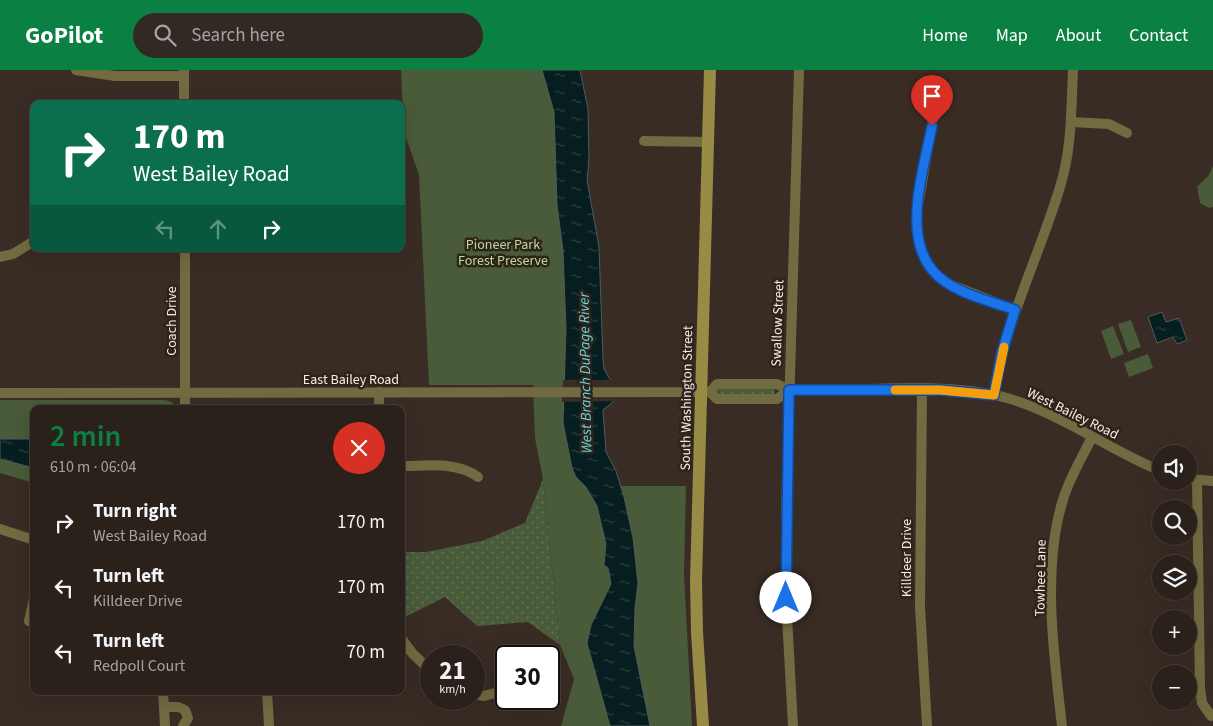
<!DOCTYPE html>
<html lang="en">
<head>
<meta charset="utf-8">
<style>
	body { margin:0; font-family:"Source Sans 3",sans-serif; background:#332924; color:#f1f3f6; height:100vh; display:flex; flex-direction:column; font-size:19px; white-space:nowrap }
	* { box-sizing:border-box; margin:0 }
	p { font-size:16px; color:#a6a3a3 }
	.icon { flex:none; width:28px; height:28px; fill:none; stroke:currentColor; stroke-width:2; stroke-linecap:round; stroke-linejoin:round }
	.map { position:relative; flex:1; overflow:hidden }
	.drawer { position:absolute; left:30px; top:335px; width:375px; height:290px; display:flex; flex-direction:column; background:#2b211b; border-radius:10px; box-shadow:0 5px 20px #0002,0 0 0 1px #473e3a }
	.drawer>* { flex:none }
	.guide { position:absolute; left:30px; top:30px; width:375px; height:152px; border-radius:10px; box-shadow:0 5px 20px #0002,0 0 0 1px #473e3a; background:#0b6e4f; color:#fff; overflow:hidden }
	.controls { position:absolute; left:1152px; top:375px; display:grid; gap:10px }
	.controls a { display:grid; place-items:center; width:45px; height:45px; border-radius:50%; background:#2b211b; box-shadow:0 5px 20px #0002,0 0 0 1px #473e3a; font-size:25px }
	.speed { position:absolute; left:420px; top:575px; display:flex; gap:10px; font-size:25px; font-weight:700; text-align:center }
	.speed>* { display:grid; place-content:center; width:65px; height:65px; border-radius:50%; background:#2b211b; box-shadow:0 5px 20px #0002,0 0 0 1px #473e3a; line-height:1 }
	.speed small { font-size:12px; font-weight:400 }
	.speed .limit { border:2px solid #111; border-radius:8px; background:#fff; color:#111 }
	.pin { position:absolute; display:grid; place-items:center; width:42px; height:42px; color:#fff; margin:-51px -21px; border-radius:50% 50% 50% 0; rotate:-45deg; box-shadow:0 0 5px #0007 }
	.pin .icon { rotate:45deg }
	.me { position:absolute; width:55px; margin:-28px; rotate:0deg; stroke-linejoin:round; filter:drop-shadow(0 0 4px #0008) }
	.turn { display:flex; align-items:center; gap:18px; height:105px; padding:0 20px; font-size:22px }
	.turn .icon { width:65px; height:65px; stroke-width:2.5 }
	.turn b { display:block; font-size:35px; line-height:42px }
	.lanes { display:flex; align-items:center; height:48px; padding:0 20px; background:#0003; justify-content:center; gap:25px; direction:ltr }
	.lanes .off { opacity:.35 }
	.round { display:grid; place-items:center; flex:none; width:52px; height:52px; border-radius:26px; background:#332924 }
	.headline { display:flex; align-items:center; justify-content:space-between; height:85px; padding:0 20px }
	h1 { font-size:30px; font-weight:600; line-height:38px; color:#0b8043 }
	ul { padding:0; list-style:none }
	li { display:flex; align-items:center; gap:15px; height:65px; padding:0 20px }
	li div { flex:1 }
	li b { display:block; font-size:19px }
	li em { font-style:normal }
	header { display:flex; align-items:center; gap:30px; box-sizing:border-box; height:70px; padding:0 25px; background:#0b8043; color:#fff }
	header strong { font-size:24px }
	nav { display:flex; gap:28px; margin-inline-start:auto; font-size:18px }
	.search { width:350px; height:45px; background:#332924; display:flex; align-items:center; gap:12px; box-sizing:border-box; padding:0 18px; border-radius:28px; color:#a6a3a3; font-size:19px }
	.map>svg:first-child { display:block }
	.grass { fill:url(#grass-dots) }
	.park { fill:#495b39 }
	.water { fill:url(#water-ripples); stroke:#4e5c5b }
	.pier { fill:#392c24 }
	.lines { fill:none; stroke-linecap:round; stroke-linejoin:round }
	.minor { stroke:#726a41; stroke-width:10 }
	.secondary { stroke:#978b46; stroke-width:12 }
	.route-casing { stroke:#114b97; stroke-width:12 }
	.route { stroke:#1a73e8; stroke-width:9 }
	.slow { stroke:#f59e0b; stroke-width:9 }
	.labels { text-anchor:middle; stroke-width:5; stroke-linejoin:round; paint-order:stroke }
	.park-label { font-size:14px; fill:#b7dd95; stroke:#2f231a }
	.street-label { font-size:14px; fill:#f4ece6; stroke:#2f231a }
	.water-label { font-size:15px; font-style:italic; fill:#65d6e1; stroke:#2f231a }
</style>
</head>
<body>
<header>
<strong>GoPilot</strong>
<div class="search"><svg class="icon" aria-label="search" viewBox="0 0 24 24"><circle cx="10" cy="10" r="6"/><path d="M15 15l6 6"/></svg>Search here</div>
<nav><a>Home</a><a>Map</a><a>About</a><a>Contact</a></nav>
</header>
<div class="map">
<svg width="1213" height="656" viewBox="0 0 1213 656">
	<defs>
		<pattern id="grass-dots" width="8" height="8" patternUnits="userSpaceOnUse" patternTransform="scale(1.25)"><rect width="8" height="8" fill="#495b39"/><path d="M2 2h.1M6 6h.1" fill="none" stroke="#647356" stroke-width="1.8" stroke-linecap="round"/></pattern>
		<pattern id="water-ripples" width="26" height="14" patternUnits="userSpaceOnUse" patternTransform="scale(1.25)"><rect width="26" height="14" fill="#071e20"/><path d="M2 4q2-2 4 0t4 0M15 11q2-2 4 0t4 0" fill="none" stroke="#2c3f40"/></pattern>
	</defs>
	<rect width="100%" height="100%" fill="#392c24"/>
	<!-- grass -->
	<g class="grass">
		<path d="M720,318H774L775,321L774,325H720L718,321Z"/>
		<path d="M543,409L560,575L528,552L477,556L445,527L401,549V482H426L482,471L525,453Z"/>
	</g>
	<!-- park -->
	<g class="park">
		<path d="M401,0H565L588,394L621,416H686L684,504L692,656H561L574,609L560,575L543,409L535,368L533,315H429L419,105L404,62Z"/>
		<path d="M1213,96V137L1209,138L1200,133L1197,117L1209,105Z"/>
		<path d="M1131,250L1141,277L1128,282L1118,254Z"/>
		<path d="M1113,256L1124,284L1111,289L1101,261Z"/>
		<path d="M1148,284L1153,298L1129,307L1124,293Z"/>
		<path d="M0,330H165L172,332L176,339H34V413L0,403Z"/>
	</g>
	<!-- water -->
	<g class="water">
		<path d="M542,0H580L588,39L589,90L587,110L599,177L603,289L604,299L611,311L613,332L603,340L606,382L616,401L624,427L633,468L638,513L635,538L634,576L650,656H610L587,573L591,555L611,514L608,498L604,495L606,474L597,436L586,417L576,407L572,398L563,353L566,259L563,181L557,135L554,42Z"/>
		<path d="M1162,242L1166,252L1179,248L1187,270L1177,274L1173,267L1157,273L1148,247Z"/>
		<path d="M0,369H34V398L0,389Z"/>
	</g>
	<!-- pier -->
	<path class="pier" d="M563,310H614L616,331L562,332Z"/>
	<g class="lines">
		<!-- minor -->
		<g class="minor">
			<path d="M76,0L115,6H184"/>
			<path d="M184,0V34"/>
			<path d="M938,19L916,148L919,176L930,198L946,213L1015,240"/>
			<path d="M1071,52L1109,54L1127,63"/>
			<path d="M644,71L708,72"/>
			<path d="M185,179V339"/>
			<path d="M0,187L13,184L34,171"/>
			<path d="M922,320L920,537L927,656"/>
			<path d="M379,322V339"/>
			<path d="M710,322L717,329H777L789,320"/>
			<path d="M0,323L710,322L717,314H777L789,320L800,321C860,320 950,312 1007,328C1062,344 1109,380 1161,401"/>
			<path d="M994,325C1005,252 1039,187 1060,117C1072,79 1071,40 1073,0"/>
			<path d="M401,396C427,396 457,391 478,407"/>
			<path d="M1189,409L1213,411"/>
			<path d="M1197,410L1200,618L1202,633L1211,646"/>
			<path d="M0,459L34,470"/>
			<path d="M29,551L34,529"/>
			<path d="M401,568L413,584L431,601"/>
			<path d="M163,621L165,656"/>
			<path d="M267,621L269,656"/>
			<path d="M474,624L484,626L506,620"/>
			<path d="M164,637H178L185,640L188,648L183,656"/>
			<path d="M793,656L786,528V442L799,0"/>
			<path d="M1062,656C1054,586 1042,501 1062,433C1068,410 1082,388 1092,367"/>
		</g>
		<!-- secondary -->
		<path class="secondary" d="M703,656L697,562L696,511L710,0"/>
	</g>
	<g class="lines">
		<!-- route casing -->
		<g class="route-casing">
			<path id="route" d="M786,528L789,320H940L994,325L1002,282L1015,240C993,232 967,226 947,213C896,181 923,104 932,56"/>
		</g>
		<!-- route -->
		<use href="#route" class="route"/>
		<!-- slow -->
		<path class="slow" d="M895,320H940L994,325L1004,277"/>
	</g>
	<g class="labels">
		<!-- park labels -->
		<g class="park-label">
			<text x="503" y="179">Pioneer Park<tspan x="503" dy="16">Forest Preserve</tspan></text>
		</g>
		<!-- street labels -->
		<g class="street-label">
			<text transform="translate(171 251) rotate(-90)" y="5">Coach Drive</text>
			<text transform="translate(777 253) rotate(-88)" y="5">Swallow Street</text>
			<text x="351" y="314">East Bailey Road</text>
			<text transform="translate(686 328) rotate(-89)" y="5">South Washington Street</text>
			<text transform="translate(1073 343) rotate(26)" y="5">West Bailey Road</text>
			<text transform="translate(906 488) rotate(-90)" y="5">Killdeer Drive</text>
			<text transform="translate(1040 508) rotate(-89)" y="5">Towhee Lane</text>
		</g>
		<!-- water labels -->
		<g class="water-label">
			<text transform="translate(585 303) rotate(-91)" y="5">West Branch DuPage River</text>
		</g>
	</g>
</svg>
<div class="controls">
<a><svg class="icon" aria-label="sound" viewBox="0 0 24 24"><path d="M4 9h4l5-4v14l-5-4H4zM17 9q2 3 0 6"/></svg></a>
<a><svg class="icon" aria-label="search" viewBox="0 0 24 24"><circle cx="10" cy="10" r="6"/><path d="M15 15l6 6"/></svg></a>
<a><svg class="icon" aria-label="layers" viewBox="0 0 24 24"><path d="M12 4l9 5-9 5-9-5zM3 14l9 5 9-5"/></svg></a>
<a>+</a>
<a>−</a>
</div>
<div class="speed"><div>21<small>km/h</small></div><div class="limit">30</div></div>
<div class="pin" style="left:932px;top:56px;background:#d93025"><svg class="icon" aria-label="arrive" viewBox="0 0 24 24"><path d="M6 21V4h12l-3 4 3 4H6"/></svg></div>
<svg class="me" style="left:786px;top:528px" viewBox="-20 -20 40 40"><circle r="19" fill="#fff"/><path d="M0-13L10 11 0 6-10 11z" fill="#1a73e8"/></svg>
<div class="guide">
<div class="turn"><svg class="icon" aria-label="right" viewBox="0 0 24 24"><path d="M7 20v-9h11M14 6l5 5-5 5"/></svg><div><b>170 m</b>West Bailey Road</div></div>
<div class="lanes"><svg class="icon off" aria-label="left" viewBox="0 0 24 24"><path d="M17 20v-9H6M10 6l-5 5 5 5"/></svg><svg class="icon off" aria-label="ahead" viewBox="0 0 24 24"><path d="M12 20V5M6 11l6-6 6 6"/></svg><svg class="icon" aria-label="right" viewBox="0 0 24 24"><path d="M7 20v-9h11M14 6l5 5-5 5"/></svg></div>
</div>
<section class="drawer">
<div class="headline"><div><h1>2 min</h1><p>610 m · 06:04</p></div><a class="round" style="background:#d93025;color:#fff"><svg class="icon" aria-label="close" viewBox="0 0 24 24"><path d="M6 6l12 12M18 6L6 18"/></svg></a></div>
<ul>
<li><svg class="icon" aria-label="right" viewBox="0 0 24 24"><path d="M7 20v-9h11M14 6l5 5-5 5"/></svg><div><b>Turn right</b><p>West Bailey Road</p></div><em>170 m</em></li>
<li><svg class="icon" aria-label="left" viewBox="0 0 24 24"><path d="M17 20v-9H6M10 6l-5 5 5 5"/></svg><div><b>Turn left</b><p>Killdeer Drive</p></div><em>170 m</em></li>
<li><svg class="icon" aria-label="left" viewBox="0 0 24 24"><path d="M17 20v-9H6M10 6l-5 5 5 5"/></svg><div><b>Turn left</b><p>Redpoll Court</p></div><em>70 m</em></li>
</ul>
</section>
</div>
</body>
</html>
